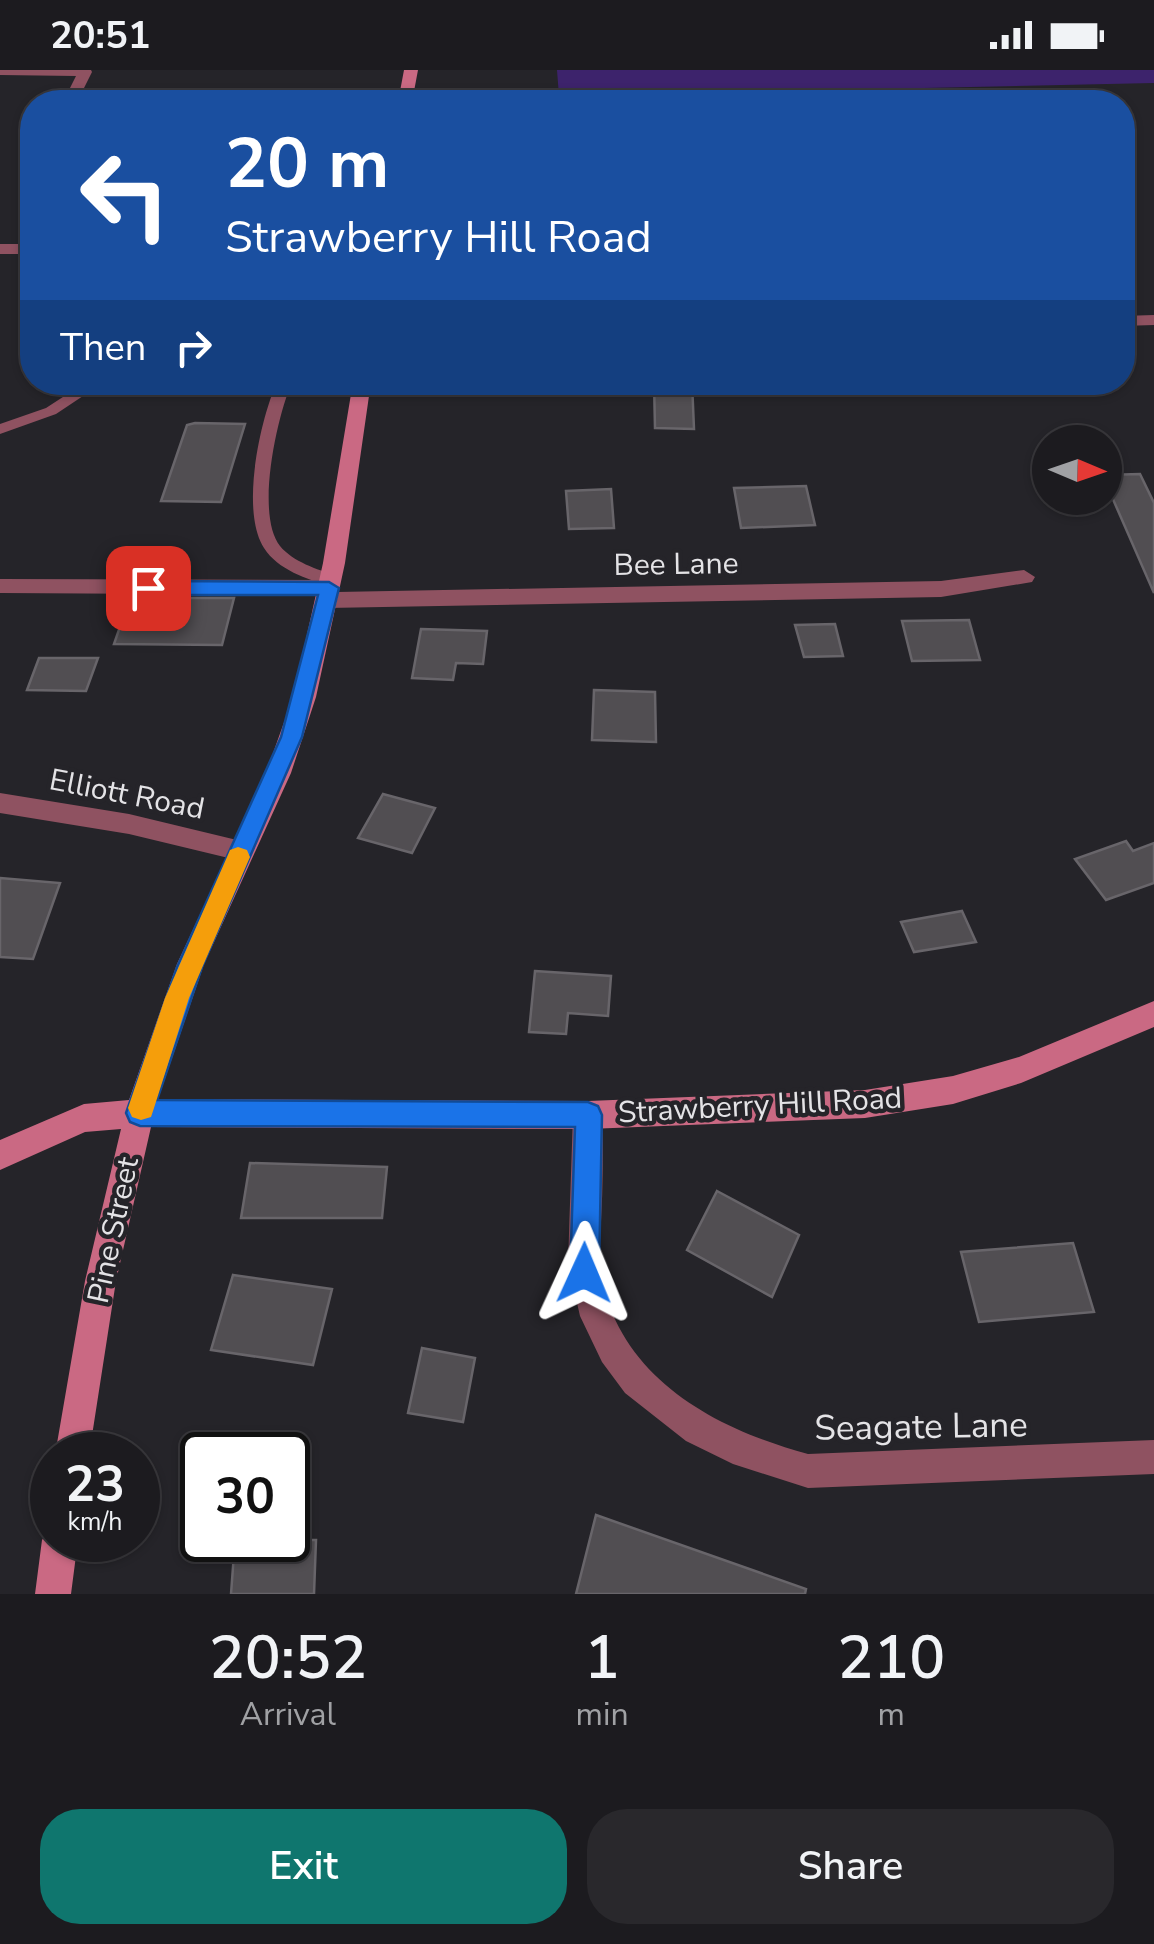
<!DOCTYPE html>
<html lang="en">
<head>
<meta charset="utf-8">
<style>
	body { margin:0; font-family:"Nunito Sans",sans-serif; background:#29282c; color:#f1f3f6; height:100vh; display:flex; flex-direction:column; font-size:38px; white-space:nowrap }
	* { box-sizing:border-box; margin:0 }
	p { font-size:32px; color:#a0a1a4 }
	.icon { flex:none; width:55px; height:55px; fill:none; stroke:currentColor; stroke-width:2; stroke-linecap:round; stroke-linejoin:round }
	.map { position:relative; height:1524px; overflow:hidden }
	.drawer { display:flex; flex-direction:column; background:#1c1b1f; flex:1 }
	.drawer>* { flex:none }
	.guide { position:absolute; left:20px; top:20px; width:1115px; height:305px; border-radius:40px; box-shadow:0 2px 8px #0004,0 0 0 2px #3a393d; background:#1a4fa0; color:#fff; overflow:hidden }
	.needle { width:65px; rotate:92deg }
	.buttons { position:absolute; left:1032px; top:355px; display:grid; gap:20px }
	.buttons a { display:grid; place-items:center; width:90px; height:90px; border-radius:50%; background:#1c1b1f; box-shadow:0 2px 8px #0004,0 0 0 2px #3a393d; font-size:50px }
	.speed { position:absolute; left:30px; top:1362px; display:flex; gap:20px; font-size:50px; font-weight:700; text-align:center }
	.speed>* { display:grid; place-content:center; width:130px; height:130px; border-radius:50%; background:#1c1b1f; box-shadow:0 2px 8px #0004,0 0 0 2px #3a393d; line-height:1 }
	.speed small { font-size:25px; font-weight:400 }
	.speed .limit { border:5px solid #111; border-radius:15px; background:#fff; color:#111 }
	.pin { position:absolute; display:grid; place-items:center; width:85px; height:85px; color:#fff; margin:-42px; border-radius:20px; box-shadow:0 5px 15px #0006 }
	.me { position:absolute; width:110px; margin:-55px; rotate:1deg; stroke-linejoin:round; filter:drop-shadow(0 0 8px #0008) }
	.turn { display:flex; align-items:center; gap:35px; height:210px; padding:0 40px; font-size:45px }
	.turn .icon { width:130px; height:130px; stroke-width:2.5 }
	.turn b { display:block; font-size:70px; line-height:85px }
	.then { display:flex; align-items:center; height:95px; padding:0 40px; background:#0003; gap:20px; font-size:38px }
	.eta { display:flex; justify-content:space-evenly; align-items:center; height:170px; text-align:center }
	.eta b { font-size:60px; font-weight:600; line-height:70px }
	.cta { display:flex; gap:20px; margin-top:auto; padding:20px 40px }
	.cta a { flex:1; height:115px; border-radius:40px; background:#0f766e; color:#fff; font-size:40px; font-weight:600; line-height:115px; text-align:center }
	.cta a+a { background:#29282c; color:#f1f3f6 }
	.status { display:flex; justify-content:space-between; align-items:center; height:70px; padding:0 50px; background:#1c1b1f; direction:ltr }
	.status svg { height:28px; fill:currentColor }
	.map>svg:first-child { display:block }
	.green { fill:#3d236c }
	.building { fill:#514e52; stroke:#68656a; stroke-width:2.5 }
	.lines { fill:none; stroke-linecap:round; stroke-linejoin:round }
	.lane { fill:#8f5261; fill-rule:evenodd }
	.street { fill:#8f5261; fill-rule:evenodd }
	.secondary { fill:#ca6983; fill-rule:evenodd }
	.route { fill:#1a73e8; stroke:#114b97; stroke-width:2.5 }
	.slow { fill:#f59e0b }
	.labels { text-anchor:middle; stroke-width:9; stroke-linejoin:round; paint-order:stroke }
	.street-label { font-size:30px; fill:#e4e3e6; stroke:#252429 }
	.near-street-label { font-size:35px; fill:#e4e3e6; stroke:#252429 }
</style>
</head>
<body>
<div class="status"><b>20:51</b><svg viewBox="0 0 49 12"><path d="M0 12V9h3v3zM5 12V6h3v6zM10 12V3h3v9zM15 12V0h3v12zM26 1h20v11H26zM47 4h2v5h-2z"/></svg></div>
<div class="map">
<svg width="1154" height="1524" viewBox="0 0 1154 1524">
	<rect width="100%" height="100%" fill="#252429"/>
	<!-- green -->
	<path class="green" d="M557,0H1154V13L559,26Z"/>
	<!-- building -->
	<g class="building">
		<path d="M654,312H692L694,359L655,358Z"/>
		<path d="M195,353L245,354L221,432L161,431L187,355Z"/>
		<path d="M1140,404L1154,433V523L1105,411V405Z"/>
		<path d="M806,416L815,455L741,458L734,418Z"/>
		<path d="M611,419L614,458L569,459L566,421Z"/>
		<path d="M130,528H234L222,575L114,574Z"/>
		<path d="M969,550L980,590L912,591L902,551Z"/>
		<path d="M835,554L843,586L804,587L795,555Z"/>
		<path d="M421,559L487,561L483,594L456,593L453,610L412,608Z"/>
		<path d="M39,588H98L86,621L27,620Z"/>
		<path d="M594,620L655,622L656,672L592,670Z"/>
		<path d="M383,724L435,738L412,783L358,768Z"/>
		<path d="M1126,771L1133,781L1154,773V813L1106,830L1075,789Z"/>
		<path d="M0,808L60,813L33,889L0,887Z"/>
		<path d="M962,841L976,872L914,882L901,852Z"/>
		<path d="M535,901L611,906L608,946L568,943L566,964L529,962Z"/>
		<path d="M250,1093L387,1097L382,1148H241Z"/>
		<path d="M717,1121L799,1165L772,1227L687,1180Z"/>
		<path d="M1073,1173L1094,1242L979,1252L961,1182Z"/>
		<path d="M233,1205L332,1219L313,1295L211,1280Z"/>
		<path d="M422,1278L475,1288L463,1352L408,1343Z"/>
		<path d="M596,1445L806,1519L805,1524H576Z"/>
		<path d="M235,1470H316L314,1524H231Z"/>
	</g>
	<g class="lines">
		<!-- lane -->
		<g class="lane">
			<path d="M86,312H104L56,344L0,364V354L46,338Z"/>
			<path d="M277,312H292C277,347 255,444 280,476C293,492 317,499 336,506L339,510L330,516C307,509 278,500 264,478C240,441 260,350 277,312Z"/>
		</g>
		<!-- street -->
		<g class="street">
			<path d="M0,0H91L92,2L77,32H63L76,6L0,5Z"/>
			<rect x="0" y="174" width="32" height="10"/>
			<path d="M1154,245V255L1122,256V246Z"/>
			<path d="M1024,500L1035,507L1032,512L941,527L327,538L319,535V525L0,523V509L329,510L337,513V522L941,511Z"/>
			<path d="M0,723L129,744L241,771L250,774L254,781L250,788L241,791L129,764L0,743Z"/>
			<path d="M588,1031L598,1035L603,1045C603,1081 603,1116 601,1152C601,1169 597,1188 601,1205C620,1308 715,1359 808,1384L1154,1370V1404L808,1418L733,1394L686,1371L625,1323L602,1292L580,1246L568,1193L573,1045L578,1035Z"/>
		</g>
		<!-- secondary -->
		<g class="secondary">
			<path d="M404,0H418L412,32H398Z"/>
			<path d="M353,312H371L345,493L316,627L291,703L204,894L158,1029L588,1031L865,1020L953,1006L1019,987L1154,931V957L1021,1013L953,1034L865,1048L588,1059L151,1057L116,1211L89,1385H55L85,1211L121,1059L85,1062L0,1100V1070L84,1034L129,1030L177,894L266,703L293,627L323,493Z"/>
			<path d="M52,1455V1470H78L71,1524H35L42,1470Z"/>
		</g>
	</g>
	<!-- route -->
	<path class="route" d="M148,511L329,512L339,518L302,667L202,897L157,1030L588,1032L598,1036L602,1045L599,1203L595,1213L584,1217L574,1213L570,1203L575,1057L140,1056L130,1052L126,1043L177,897L281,667L318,525H148L139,518Z"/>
	<!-- slow -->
	<path class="slow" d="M238,777L247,780L250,787L189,928L154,1038L151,1047L141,1050L132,1047L128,1038L165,928L227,787L230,780Z"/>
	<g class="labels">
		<!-- street labels -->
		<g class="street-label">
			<text transform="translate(676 494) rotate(-1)" y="10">Bee Lane</text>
			<text transform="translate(127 724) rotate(11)" y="10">Elliott Road</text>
			<text transform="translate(760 1035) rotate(-3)" y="10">Strawberry Hill Road</text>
			<text transform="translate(113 1160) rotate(-78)" y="10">Pine Street</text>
		</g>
		<!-- near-street labels -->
		<g class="near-street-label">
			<text transform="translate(921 1356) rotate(-1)" y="12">Seagate Lane</text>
		</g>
	</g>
</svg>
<div class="buttons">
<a><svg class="needle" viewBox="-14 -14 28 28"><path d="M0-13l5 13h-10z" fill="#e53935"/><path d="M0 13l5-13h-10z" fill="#a0a1a4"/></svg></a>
</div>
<div class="speed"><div>23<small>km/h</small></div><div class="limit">30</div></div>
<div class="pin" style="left:148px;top:518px;background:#d93025"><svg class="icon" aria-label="arrive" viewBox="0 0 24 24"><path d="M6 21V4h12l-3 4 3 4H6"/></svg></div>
<svg class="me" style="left:584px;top:1203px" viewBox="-20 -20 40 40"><path d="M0-17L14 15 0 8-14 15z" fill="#1a73e8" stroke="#fff" stroke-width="4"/></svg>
<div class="guide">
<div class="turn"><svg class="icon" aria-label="left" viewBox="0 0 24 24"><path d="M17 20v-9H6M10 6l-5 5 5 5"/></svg><div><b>20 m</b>Strawberry Hill Road</div></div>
<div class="then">Then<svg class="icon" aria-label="right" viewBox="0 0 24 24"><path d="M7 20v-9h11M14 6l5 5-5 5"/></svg></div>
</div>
</div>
<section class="drawer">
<div class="eta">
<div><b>20:52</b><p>Arrival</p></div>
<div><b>1</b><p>min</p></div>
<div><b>210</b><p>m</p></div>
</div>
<div class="cta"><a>Exit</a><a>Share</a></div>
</section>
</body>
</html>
